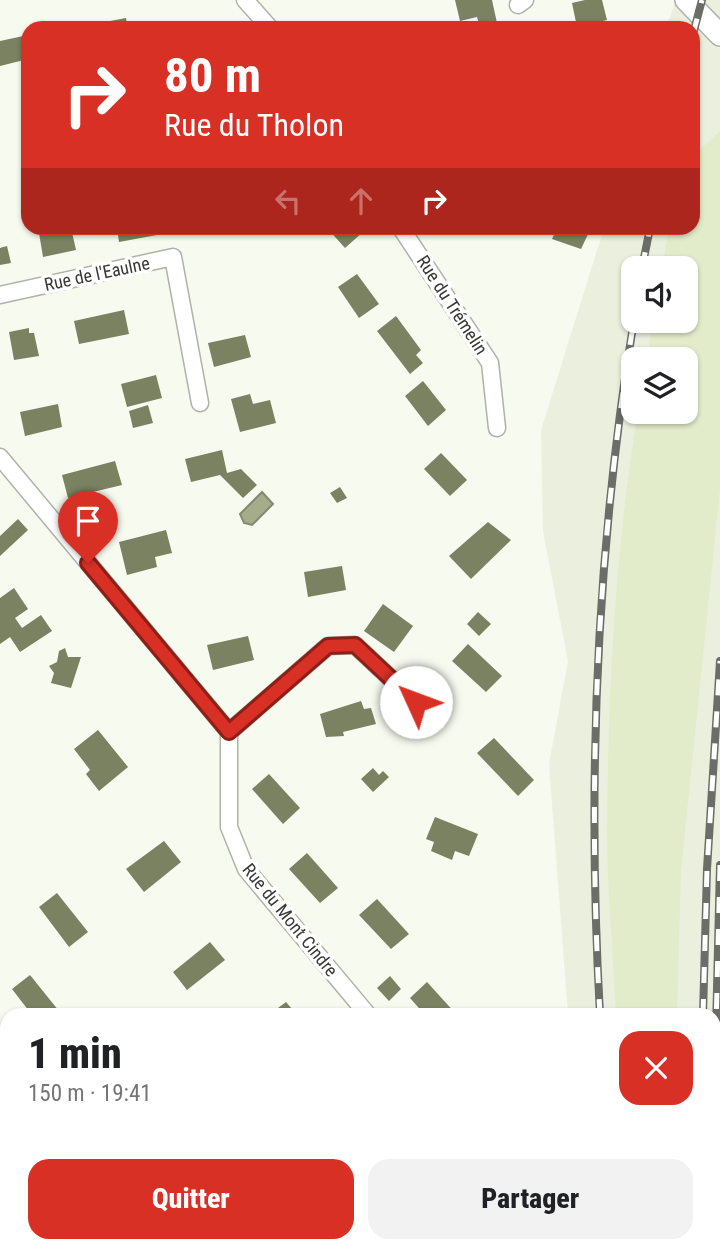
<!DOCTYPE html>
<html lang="fr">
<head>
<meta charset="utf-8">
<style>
	body { margin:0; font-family:"Roboto Condensed",sans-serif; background:#f2f2f2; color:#202124; height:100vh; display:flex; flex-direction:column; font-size:26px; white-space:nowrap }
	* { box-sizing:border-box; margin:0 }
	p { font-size:23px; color:#757577 }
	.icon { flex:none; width:38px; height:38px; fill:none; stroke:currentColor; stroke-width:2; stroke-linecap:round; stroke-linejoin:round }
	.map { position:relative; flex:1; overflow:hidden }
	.panel { position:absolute; left:0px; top:1008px; width:721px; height:245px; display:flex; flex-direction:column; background:#fff; border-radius:21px 21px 0 0; box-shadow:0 2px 5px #0004 }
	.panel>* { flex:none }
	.hud { position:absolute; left:21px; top:21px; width:679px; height:214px; border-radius:21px; box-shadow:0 2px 5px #0004; background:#d93025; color:#fff; overflow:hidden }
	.controls { position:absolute; left:621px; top:256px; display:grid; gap:14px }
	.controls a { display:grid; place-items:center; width:77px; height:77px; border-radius:14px; background:#fff; box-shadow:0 2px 5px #0004; font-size:35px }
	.pin { position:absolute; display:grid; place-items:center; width:60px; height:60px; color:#fff; margin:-72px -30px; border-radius:50% 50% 50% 0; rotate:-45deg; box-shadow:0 0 7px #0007 }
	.pin .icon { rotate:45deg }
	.me { position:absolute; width:77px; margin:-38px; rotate:313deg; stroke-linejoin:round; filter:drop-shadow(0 0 5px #0008) }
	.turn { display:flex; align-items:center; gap:24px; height:147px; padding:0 28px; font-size:32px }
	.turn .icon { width:91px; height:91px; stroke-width:2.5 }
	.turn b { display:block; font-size:49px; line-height:60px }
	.lanes { display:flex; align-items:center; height:66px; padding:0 28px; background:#0003; justify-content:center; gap:35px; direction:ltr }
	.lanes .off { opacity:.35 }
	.round { display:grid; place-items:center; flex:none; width:74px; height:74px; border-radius:21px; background:#f2f2f2 }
	.headline { display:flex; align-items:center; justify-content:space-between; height:119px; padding:0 28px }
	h1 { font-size:42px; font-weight:800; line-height:52px }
	.primary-button { display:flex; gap:14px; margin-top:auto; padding:14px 28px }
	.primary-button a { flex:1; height:80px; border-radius:21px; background:#d93025; color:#fff; font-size:28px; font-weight:800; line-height:80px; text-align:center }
	.primary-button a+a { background:#f2f2f2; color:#202124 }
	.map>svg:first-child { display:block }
	.built { fill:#ebf0de; fill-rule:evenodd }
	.green { fill:#e3ecca }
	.water { fill:#a4ac8a; stroke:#838a70; stroke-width:2 }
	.building { fill:#7a8261 }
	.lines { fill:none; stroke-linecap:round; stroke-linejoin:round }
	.minor-casing { stroke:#afb2a7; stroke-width:19 }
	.tertiary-casing { stroke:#afb2a7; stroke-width:24 }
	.minor { stroke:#fff; stroke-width:16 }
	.tertiary { stroke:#fff; stroke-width:21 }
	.rail-casing { stroke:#6b6d67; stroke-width:8 }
	.rail { stroke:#fff; stroke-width:5; stroke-dasharray:16; stroke-linecap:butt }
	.route-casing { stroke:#8d1f18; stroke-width:18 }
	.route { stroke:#d93025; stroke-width:12 }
	.labels { text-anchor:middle; stroke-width:7; stroke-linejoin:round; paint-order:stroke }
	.street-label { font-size:18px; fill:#373934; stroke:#fff }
</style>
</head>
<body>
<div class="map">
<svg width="720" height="1253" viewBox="0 0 720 1253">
	<rect width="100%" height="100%" fill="#f7faef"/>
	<!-- built -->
	<path class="built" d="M676,0H720V1253H588L587,1246H714V1015H568L549,764L568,661L543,532L541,430L604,228H693V28H666ZM634,268H686V320H634ZM634,359H686V411H634Z"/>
	<!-- green -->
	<path class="green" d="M720,131V490L681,872L677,1015H616C613,953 607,891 607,829C608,690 615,549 638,411H686V359H647L653,320H686V268H662L669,228H693V156Z"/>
	<!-- water -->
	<path class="water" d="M262,492L273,504L252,525L244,523L240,514Z"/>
	<!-- building -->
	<g class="building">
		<path d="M455,0H492L497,23L480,28L477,17L460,21Z"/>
		<path d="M585,0H602L607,20L577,27L572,3Z"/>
		<path d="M126,18L128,28H90L89,25Z"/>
		<path d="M28,35V59L0,66V41Z"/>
		<path d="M71,228L76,250L43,257L39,233Z"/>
		<path d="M117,228H156L157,235L119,242Z"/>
		<path d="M327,228H359L363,232L345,248Z"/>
		<path d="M557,228H591L581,249L552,239Z"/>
		<path d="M7,246L11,263L0,265V248Z"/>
		<path d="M357,274L379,304L359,318L338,287Z"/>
		<path d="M124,310L129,334L79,344L74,321Z"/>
		<path d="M396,316L421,350L416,355L423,363L410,374L377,331Z"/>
		<path d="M29,328V333H34L39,356L14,360L9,332Z"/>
		<path d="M245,335L251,357L214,367L208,343Z"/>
		<path d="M156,375L162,398L127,407L121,384Z"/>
		<path d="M423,381L446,410L428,426L405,396Z"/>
		<path d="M250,394L253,404L270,400L276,423L240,432L231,399Z"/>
		<path d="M58,404L62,427L25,436L20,412Z"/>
		<path d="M148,405L153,423L133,428L129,411Z"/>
		<path d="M222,450L227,473L241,469L257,485L243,498L220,475L191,482L185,459Z"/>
		<path d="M441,453L467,480L450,496L424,469Z"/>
		<path d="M115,461L122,485L68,498L62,475Z"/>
		<path d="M340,487L347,498L337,503L330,493Z"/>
		<path d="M18,519L28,530L0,556V536Z"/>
		<path d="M488,522L511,540L471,579L449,556Z"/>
		<path d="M166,530L172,553L155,557L157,567L127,575L119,542Z"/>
		<path d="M342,566L346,590L308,597L304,572Z"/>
		<path d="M14,588L28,609L15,618L22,628L41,615L52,631L20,652L10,637L0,644V598Z"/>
		<path d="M383,604L413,626L394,652L364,631Z"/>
		<path d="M478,612L491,624L479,636L467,624Z"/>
		<path d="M248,636L254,660L213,670L207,645Z"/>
		<path d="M468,644L502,676L486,692L452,661Z"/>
		<path d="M65,648L68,657H81L71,688L51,683L54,673L49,666L57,662L59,651Z"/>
		<path d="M361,701L364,709L371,708L376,724L343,732L344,736L326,737L320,714Z"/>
		<path d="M98,730L128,767L99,791L86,774L90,770L74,749Z"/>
		<path d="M494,738L534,780L518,796L477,753Z"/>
		<path d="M373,768L379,775L383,771L389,777L373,792L361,779Z"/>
		<path d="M269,774L300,808L283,824L252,789Z"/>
		<path d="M435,817L478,834L469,856L455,851L452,860L431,851L434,842L426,839Z"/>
		<path d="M164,841L181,862L144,892L126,869Z"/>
		<path d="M307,853L338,888L320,903L289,869Z"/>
		<path d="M57,893L88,932L69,947L39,907Z"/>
		<path d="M377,899L409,934L391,949L359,915Z"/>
		<path d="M210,942L225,960L187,990L173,972Z"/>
		<path d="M30,975L59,1011L53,1015H32L12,989Z"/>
		<path d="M390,976L401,989L389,1001L377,988Z"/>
		<path d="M427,982L457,1015H425L410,998Z"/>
		<path d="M286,1002L297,1015H268L274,1011Z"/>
		<path d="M7,1210V1246L0,1251V1223L3,1221L0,1215Z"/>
		<path d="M218,1246H251L242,1253H224Z"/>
	</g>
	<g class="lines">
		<!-- minor casing -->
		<g class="minor-casing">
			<g id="minor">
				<path d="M245,0L270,28"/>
				<path d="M518,5L525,0"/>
				<path d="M401,228L490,363L497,428"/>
				<path d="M0,295L173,257L200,403"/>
				<path d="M0,457L229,732L328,646L355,645L436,721"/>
				<path d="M229,732V827L246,869L368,1015"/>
				<path d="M0,1102H7"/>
				<path d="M190,1246L195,1253"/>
				<path d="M448,1246L449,1253"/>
			</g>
		</g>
		<!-- tertiary casing -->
		<g class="tertiary-casing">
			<path id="tertiary" d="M686,0L720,35"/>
		</g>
		<!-- minor -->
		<use href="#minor" class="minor"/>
		<!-- tertiary -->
		<use href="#tertiary" class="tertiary"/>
		<!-- rail casing -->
		<g class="rail-casing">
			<g id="rail">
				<path d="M693,34L702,0"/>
				<path d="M642,268L650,228"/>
				<path d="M720,865L716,1029L720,1245"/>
				<path d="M600,1015C587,783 596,550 634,320"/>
				<path d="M703,1015L707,869L720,661"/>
				<path d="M615,1246L616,1253"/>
				<path d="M707,1246V1253"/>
			</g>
		</g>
		<!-- rail -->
		<use href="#rail" class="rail"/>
	</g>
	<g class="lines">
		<!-- route casing -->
		<g class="route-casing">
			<path id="route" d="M88,563L229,732L328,646L355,645L416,702"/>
		</g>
		<!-- route -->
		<use href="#route" class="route"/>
	</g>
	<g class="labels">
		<!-- street labels -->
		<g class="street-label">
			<text transform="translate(97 274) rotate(-12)" y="6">Rue de l'Eaulne</text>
			<text transform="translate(452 305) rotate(57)" y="6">Rue du Trémelin</text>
			<text transform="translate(290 920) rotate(51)" y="6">Rue du Mont Cindre</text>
		</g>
	</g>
</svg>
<div class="controls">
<a><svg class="icon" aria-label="sound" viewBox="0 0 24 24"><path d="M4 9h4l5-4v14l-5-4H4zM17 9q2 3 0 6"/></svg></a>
<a><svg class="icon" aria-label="layers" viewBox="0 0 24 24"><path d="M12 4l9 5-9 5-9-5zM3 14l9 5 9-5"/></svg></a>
</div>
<div class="pin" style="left:88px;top:563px;background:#d93025"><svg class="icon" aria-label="arrive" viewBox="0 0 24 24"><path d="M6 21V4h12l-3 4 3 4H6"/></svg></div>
<svg class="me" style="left:416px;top:702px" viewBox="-20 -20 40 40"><circle r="19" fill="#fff"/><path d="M0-13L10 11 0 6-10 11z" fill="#d93025"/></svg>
<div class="hud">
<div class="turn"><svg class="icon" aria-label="right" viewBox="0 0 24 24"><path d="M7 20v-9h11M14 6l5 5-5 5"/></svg><div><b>80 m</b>Rue du Tholon</div></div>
<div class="lanes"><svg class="icon off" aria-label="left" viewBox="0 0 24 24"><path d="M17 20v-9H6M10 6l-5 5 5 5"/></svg><svg class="icon off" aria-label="ahead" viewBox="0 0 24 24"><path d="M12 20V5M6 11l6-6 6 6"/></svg><svg class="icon" aria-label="right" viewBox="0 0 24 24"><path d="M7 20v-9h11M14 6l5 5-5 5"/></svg></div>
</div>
<section class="panel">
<div class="headline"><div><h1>1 min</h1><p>150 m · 19:41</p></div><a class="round" style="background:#d93025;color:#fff"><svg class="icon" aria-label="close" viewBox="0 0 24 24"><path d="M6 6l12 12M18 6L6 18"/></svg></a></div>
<div class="primary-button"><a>Quitter</a><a>Partager</a></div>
</section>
</div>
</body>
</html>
